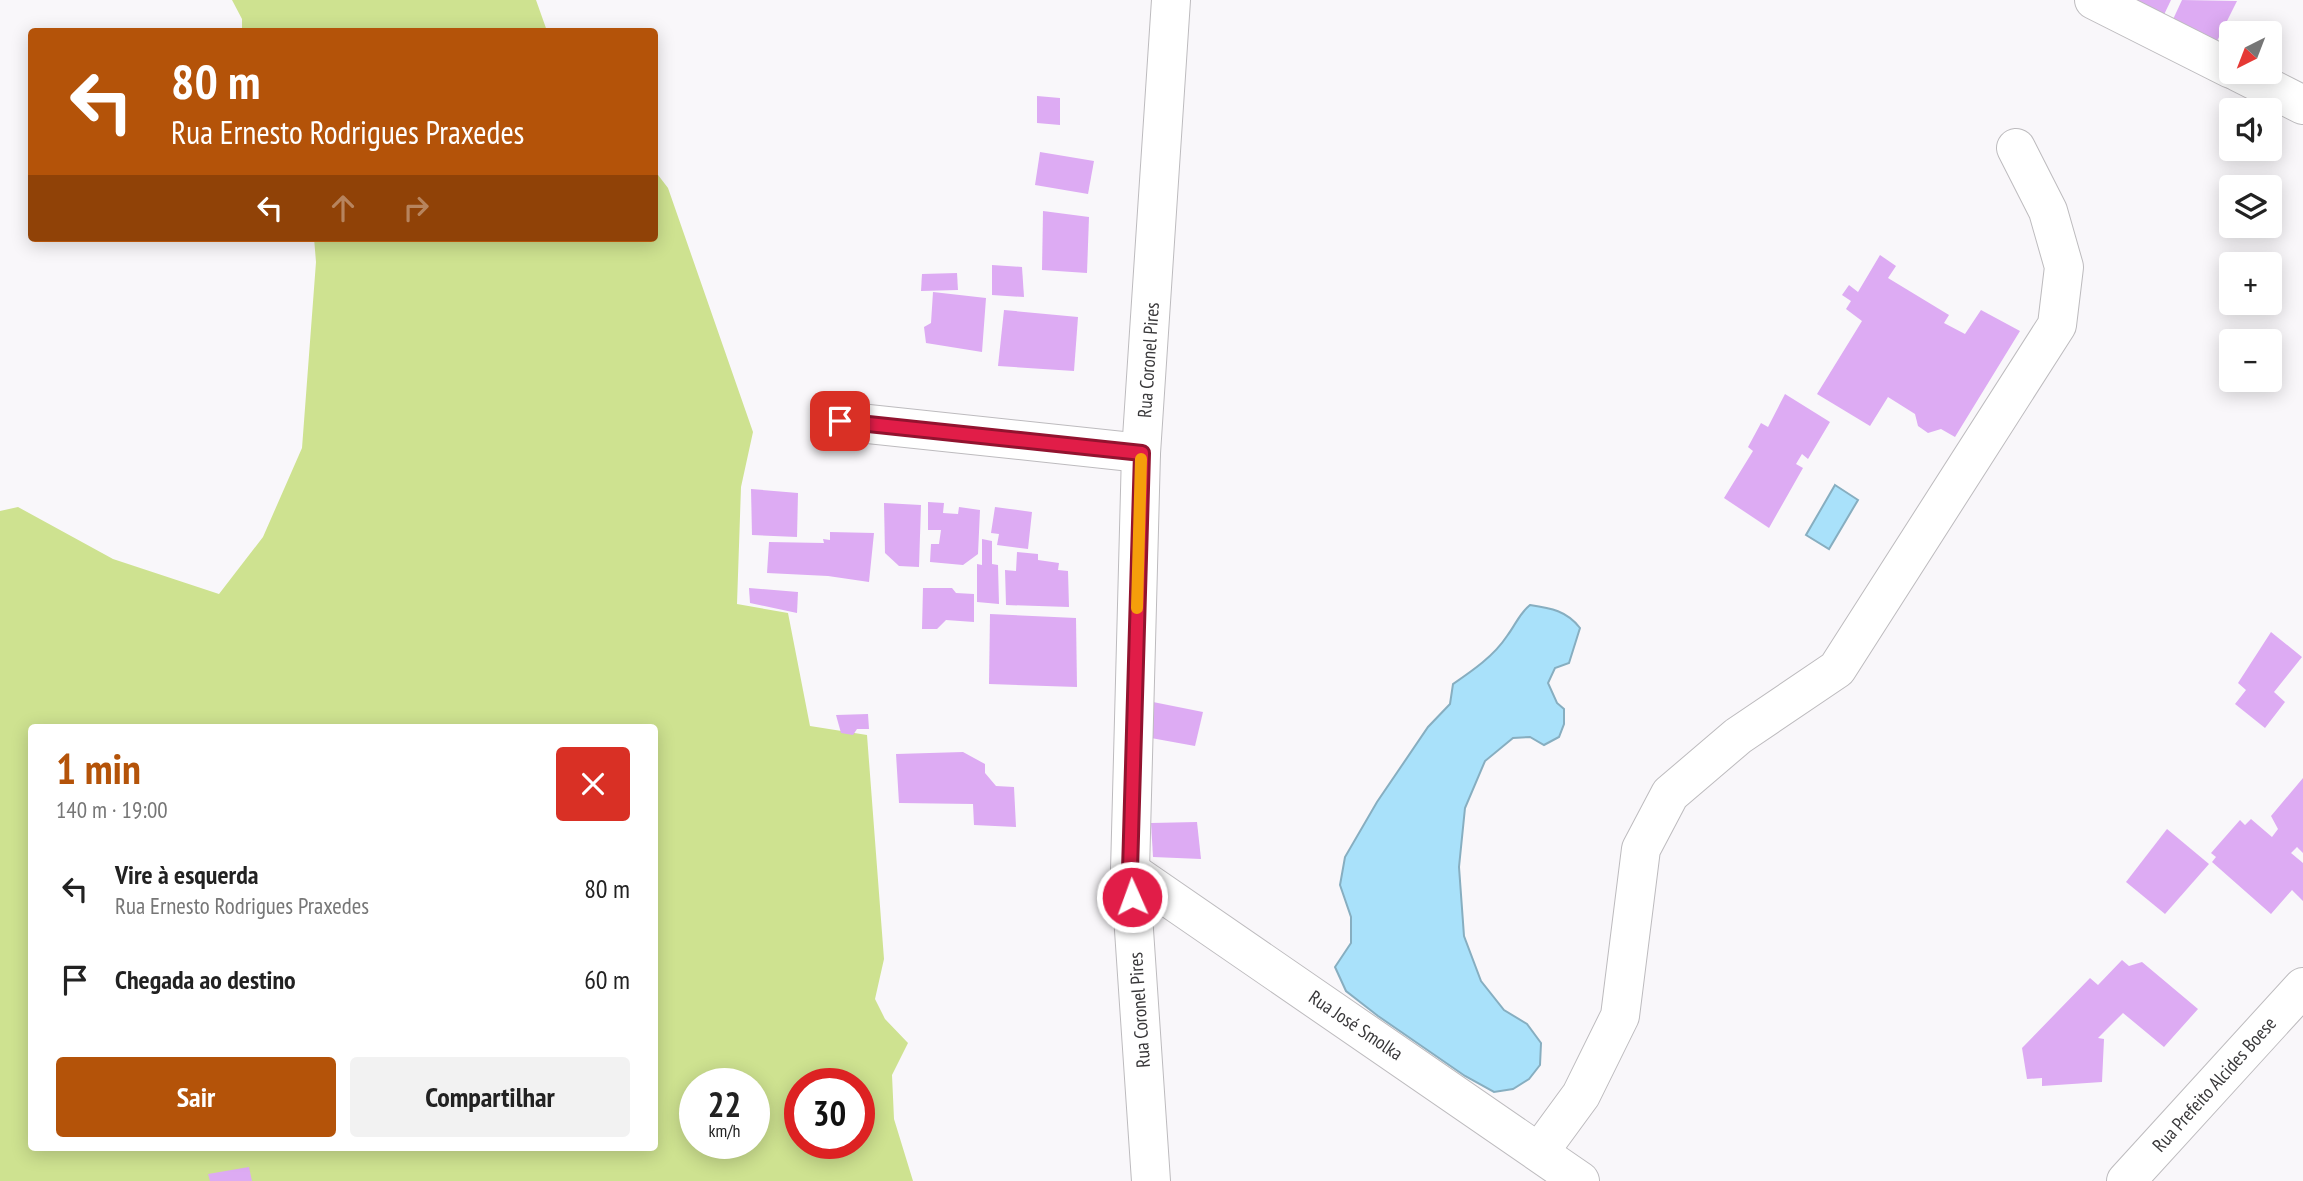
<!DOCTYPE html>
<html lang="pt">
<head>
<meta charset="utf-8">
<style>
	body { margin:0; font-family:"PT Sans Narrow",sans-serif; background:#f2f2f2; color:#222; height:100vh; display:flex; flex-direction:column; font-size:26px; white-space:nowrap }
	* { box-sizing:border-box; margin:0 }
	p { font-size:23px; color:#767676 }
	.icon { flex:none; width:38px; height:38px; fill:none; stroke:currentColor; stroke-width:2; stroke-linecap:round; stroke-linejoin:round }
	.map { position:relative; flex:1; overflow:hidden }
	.details { position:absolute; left:28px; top:724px; width:630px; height:427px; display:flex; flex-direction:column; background:#fff; border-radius:7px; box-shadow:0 4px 18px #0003 }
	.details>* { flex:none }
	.top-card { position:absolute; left:28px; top:28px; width:630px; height:214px; border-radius:7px; box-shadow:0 4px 18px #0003; background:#b45309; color:#fff; overflow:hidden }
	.needle { width:46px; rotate:222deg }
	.buttons { position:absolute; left:2219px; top:21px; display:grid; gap:14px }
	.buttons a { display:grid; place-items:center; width:63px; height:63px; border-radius:7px; background:#fff; box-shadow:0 4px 18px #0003; font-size:35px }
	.speed { position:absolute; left:679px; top:1068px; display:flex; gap:14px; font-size:35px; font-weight:700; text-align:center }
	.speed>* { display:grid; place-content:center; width:91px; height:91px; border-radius:50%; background:#fff; box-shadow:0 4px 18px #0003; line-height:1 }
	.speed small { font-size:18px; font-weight:400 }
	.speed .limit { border:10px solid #d22; background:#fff; color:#111 }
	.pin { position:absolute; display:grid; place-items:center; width:60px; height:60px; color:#fff; margin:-30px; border-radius:14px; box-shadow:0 4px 10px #0006 }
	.me { position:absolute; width:77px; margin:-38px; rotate:358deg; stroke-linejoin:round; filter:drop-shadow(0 0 5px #0008) }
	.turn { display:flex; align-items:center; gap:24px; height:147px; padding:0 28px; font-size:32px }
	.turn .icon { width:91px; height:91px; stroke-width:2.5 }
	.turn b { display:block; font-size:49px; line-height:60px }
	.lanes { display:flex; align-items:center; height:66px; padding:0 28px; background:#0003; justify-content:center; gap:35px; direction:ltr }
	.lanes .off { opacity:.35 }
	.round { display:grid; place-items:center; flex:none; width:74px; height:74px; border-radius:7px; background:#f2f2f2 }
	.headline { display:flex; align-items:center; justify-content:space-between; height:119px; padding:0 28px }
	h1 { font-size:42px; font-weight:700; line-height:52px; color:#b45309 }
	.action { display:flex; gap:14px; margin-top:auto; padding:14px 28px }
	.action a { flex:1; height:80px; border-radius:7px; background:#b45309; color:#fff; font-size:28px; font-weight:700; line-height:80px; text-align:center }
	.action a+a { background:#f2f2f2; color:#222 }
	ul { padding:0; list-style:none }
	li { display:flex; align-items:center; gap:21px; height:91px; padding:0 28px }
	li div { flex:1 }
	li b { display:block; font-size:26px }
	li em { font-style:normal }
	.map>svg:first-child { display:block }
	.green { fill:#cee290; fill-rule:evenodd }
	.water { fill:#a9e1fa; stroke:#87aec0; stroke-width:2 }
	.building { fill:#ddabf3 }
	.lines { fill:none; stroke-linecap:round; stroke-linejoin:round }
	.minor-casing { stroke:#bdbbbe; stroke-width:40 }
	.minor { stroke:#fff; stroke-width:38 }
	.route-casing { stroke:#92132f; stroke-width:18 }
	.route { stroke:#e11d48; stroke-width:12 }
	.slow { stroke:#f59e0b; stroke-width:12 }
	.labels { text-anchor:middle; stroke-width:5; stroke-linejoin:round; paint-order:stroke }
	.street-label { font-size:19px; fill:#39383a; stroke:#fff }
</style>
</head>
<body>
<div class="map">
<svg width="2303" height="1181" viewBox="0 0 2303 1181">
	<rect width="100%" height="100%" fill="#f9f7fa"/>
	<!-- green -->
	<g class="green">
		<path d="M232,0H536L547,31H242V19Z"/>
		<path d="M655,171L668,188L753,432L741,487L737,604L788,613L810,726L867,735L884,959L875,999L885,1019L908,1043L892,1075L894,1119L913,1181H0V511L18,507L113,559L219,594L263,537L302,448L316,262L314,238H654ZM32,728H654V1148H32ZM695,1083H754V1143H695ZM800,1083H859V1143H800Z"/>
	</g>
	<!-- water -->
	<g class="water">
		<path d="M1835,485L1858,500L1829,549L1806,535Z"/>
		<path d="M1530,605C1551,608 1567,611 1580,628L1569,663L1555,668L1548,683L1557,703L1564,709V724L1559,737L1544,745L1530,737L1513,738L1485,761L1465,808L1459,867L1464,936L1481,981L1504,1010L1527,1024L1541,1043L1540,1065L1529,1079L1513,1089L1494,1092L1465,1076L1378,1016L1346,991L1335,967L1351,943V917L1340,885L1345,857L1377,802L1428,727L1450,704L1453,684C1472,671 1494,656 1507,636C1516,624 1519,614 1530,605Z"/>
	</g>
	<!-- building -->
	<g class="building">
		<path d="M2116,0H2171L2160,23Z"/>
		<path d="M2182,0L2237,1L2213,49L2169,28Z"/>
		<path d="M1037,96L1060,98V125L1037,123Z"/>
		<path d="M1040,152L1094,161L1088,194L1035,185Z"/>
		<path d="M1043,211L1089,217L1087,273L1042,270Z"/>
		<path d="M1880,255L1896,266L1888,278L1949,315L1944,323L1965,334L1981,310L2020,331L1955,437L1941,429L1928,433L1918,426L1915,414L1888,397L1870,426L1817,394L1862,321L1846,309L1851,301L1842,295L1849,285L1858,292Z"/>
		<path d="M992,265L1022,267L1024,297L992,295Z"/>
		<path d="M957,273L958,290L921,291L922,274Z"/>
		<path d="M933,292L986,298L982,352L926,343L924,327L931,323Z"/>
		<path d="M1004,310L1078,317L1074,371L998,366Z"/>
		<path d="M1785,394L1830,422L1808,459L1802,454L1796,464L1803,468L1769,528L1724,498L1753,451L1748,447L1761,423L1768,427Z"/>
		<path d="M751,489L798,493L797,537L752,535Z"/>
		<path d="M928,502L944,503L943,513L958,514L959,507L980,510L978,554L963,565L930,562L931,544H939L941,530H928Z"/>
		<path d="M884,503L921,505L919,567L899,566L885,553Z"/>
		<path d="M995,507L1032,512L1028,549L997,545L999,534L991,533Z"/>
		<path d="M830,532L874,533L869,582L828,576L767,573L769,542L824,543L823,539L830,540Z"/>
		<path d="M982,539L992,541V564L998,565L999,604L977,602V564L982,565Z"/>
		<path d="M1017,552L1038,554V560L1059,563L1058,570L1068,571L1069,607L1006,605L1005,570L1016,571Z"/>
		<path d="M749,588L798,592L797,613L750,603Z"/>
		<path d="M923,588H952L956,593L974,594V622L946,620L937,629H922Z"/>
		<path d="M990,614L1076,618L1077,687L989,684Z"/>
		<path d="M2271,632L2302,657L2274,692L2285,702L2265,728L2235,704L2246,690L2238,683Z"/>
		<path d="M1153,702L1203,712L1195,746L1151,738Z"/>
		<path d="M868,714L869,729H857L853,735L841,733L836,715Z"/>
		<path d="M963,752L985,764V773L996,786L1014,787L1016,827L974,825L973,804L899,803L896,754Z"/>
		<path d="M2303,778V853L2297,847L2291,853L2303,863V901L2292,890L2271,914L2212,862L2216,857L2211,853L2240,820L2245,825L2251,819L2272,837L2278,829L2271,816Z"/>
		<path d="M1197,822L1201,859L1153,857L1151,823Z"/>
		<path d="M2167,829L2209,864L2165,914L2126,882Z"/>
		<path d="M2122,960L2129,966L2142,962L2198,1009L2164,1047L2123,1013L2098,1038L2104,1039L2102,1082L2042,1086V1078L2027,1079L2022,1048L2090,978L2098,985Z"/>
		<path d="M249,1167L252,1181H210L208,1174Z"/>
	</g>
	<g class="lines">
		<!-- minor casing -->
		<g class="minor-casing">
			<g id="minor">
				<path d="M2094,0L2231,69"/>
				<path d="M2238,72L2303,105"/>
				<path d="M840,421L1141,453"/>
				<path d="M1130,871L1580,1181"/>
				<path d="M1540,1151L1581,1095L1620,1016L1641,849L1670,794L1738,736L1837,669L2057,325L2064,267L2048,211L2016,148"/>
				<path d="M1151,1181L1130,871L1141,453L1171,0"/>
				<path d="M2126,1181L2303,987"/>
			</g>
		</g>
		<!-- minor -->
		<use href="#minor" class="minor"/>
	</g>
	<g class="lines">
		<!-- route casing -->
		<g class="route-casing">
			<path id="route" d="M840,421L1142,453L1130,871L1132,897"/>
		</g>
		<!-- route -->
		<use href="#route" class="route"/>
		<!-- slow -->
		<path class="slow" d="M1137,608L1141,459"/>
	</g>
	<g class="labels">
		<!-- street labels -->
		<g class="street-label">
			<text transform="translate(1148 360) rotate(-86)" y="7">Rua Coronel Pires</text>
			<text transform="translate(1139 1010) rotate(-94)" y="7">Rua Coronel Pires</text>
			<text transform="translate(1356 1025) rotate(34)" y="7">Rua José Smolka</text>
			<text transform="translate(2214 1084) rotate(-48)" y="7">Rua Prefeito Alcides Boese</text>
		</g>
	</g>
</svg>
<div class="buttons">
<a><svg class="needle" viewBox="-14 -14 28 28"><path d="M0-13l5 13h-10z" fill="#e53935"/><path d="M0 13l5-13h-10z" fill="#767676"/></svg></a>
<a><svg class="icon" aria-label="sound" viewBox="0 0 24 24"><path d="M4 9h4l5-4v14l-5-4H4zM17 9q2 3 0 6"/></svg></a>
<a><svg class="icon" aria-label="layers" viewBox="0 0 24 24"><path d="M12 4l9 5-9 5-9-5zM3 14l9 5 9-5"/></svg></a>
<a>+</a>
<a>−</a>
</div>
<div class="speed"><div>22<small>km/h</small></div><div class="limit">30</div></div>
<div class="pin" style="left:840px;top:421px;background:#d93025"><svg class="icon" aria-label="arrive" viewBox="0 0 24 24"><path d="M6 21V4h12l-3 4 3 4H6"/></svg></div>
<svg class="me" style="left:1132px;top:897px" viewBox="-20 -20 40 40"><circle r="17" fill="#e11d48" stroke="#fff" stroke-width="3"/><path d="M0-11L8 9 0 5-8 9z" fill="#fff"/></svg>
<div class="top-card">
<div class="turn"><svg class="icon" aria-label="left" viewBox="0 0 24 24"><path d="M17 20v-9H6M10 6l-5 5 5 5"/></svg><div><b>80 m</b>Rua Ernesto Rodrigues Praxedes</div></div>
<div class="lanes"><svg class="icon" aria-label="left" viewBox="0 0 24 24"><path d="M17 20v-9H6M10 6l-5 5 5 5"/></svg><svg class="icon off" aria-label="ahead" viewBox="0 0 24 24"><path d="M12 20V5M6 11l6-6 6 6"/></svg><svg class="icon off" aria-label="right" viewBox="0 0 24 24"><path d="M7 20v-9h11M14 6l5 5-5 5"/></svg></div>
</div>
<section class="details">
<div class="headline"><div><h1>1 min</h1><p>140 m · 19:00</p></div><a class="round" style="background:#d93025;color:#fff"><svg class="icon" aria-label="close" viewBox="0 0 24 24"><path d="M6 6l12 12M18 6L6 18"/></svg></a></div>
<ul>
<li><svg class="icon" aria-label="left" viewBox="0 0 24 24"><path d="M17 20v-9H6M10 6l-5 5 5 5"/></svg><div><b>Vire à esquerda</b><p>Rua Ernesto Rodrigues Praxedes</p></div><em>80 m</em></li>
<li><svg class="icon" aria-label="arrive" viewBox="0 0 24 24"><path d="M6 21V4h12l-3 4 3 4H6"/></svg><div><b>Chegada ao destino</b></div><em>60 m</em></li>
</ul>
<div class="action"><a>Sair</a><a>Compartilhar</a></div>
</section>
</div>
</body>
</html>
